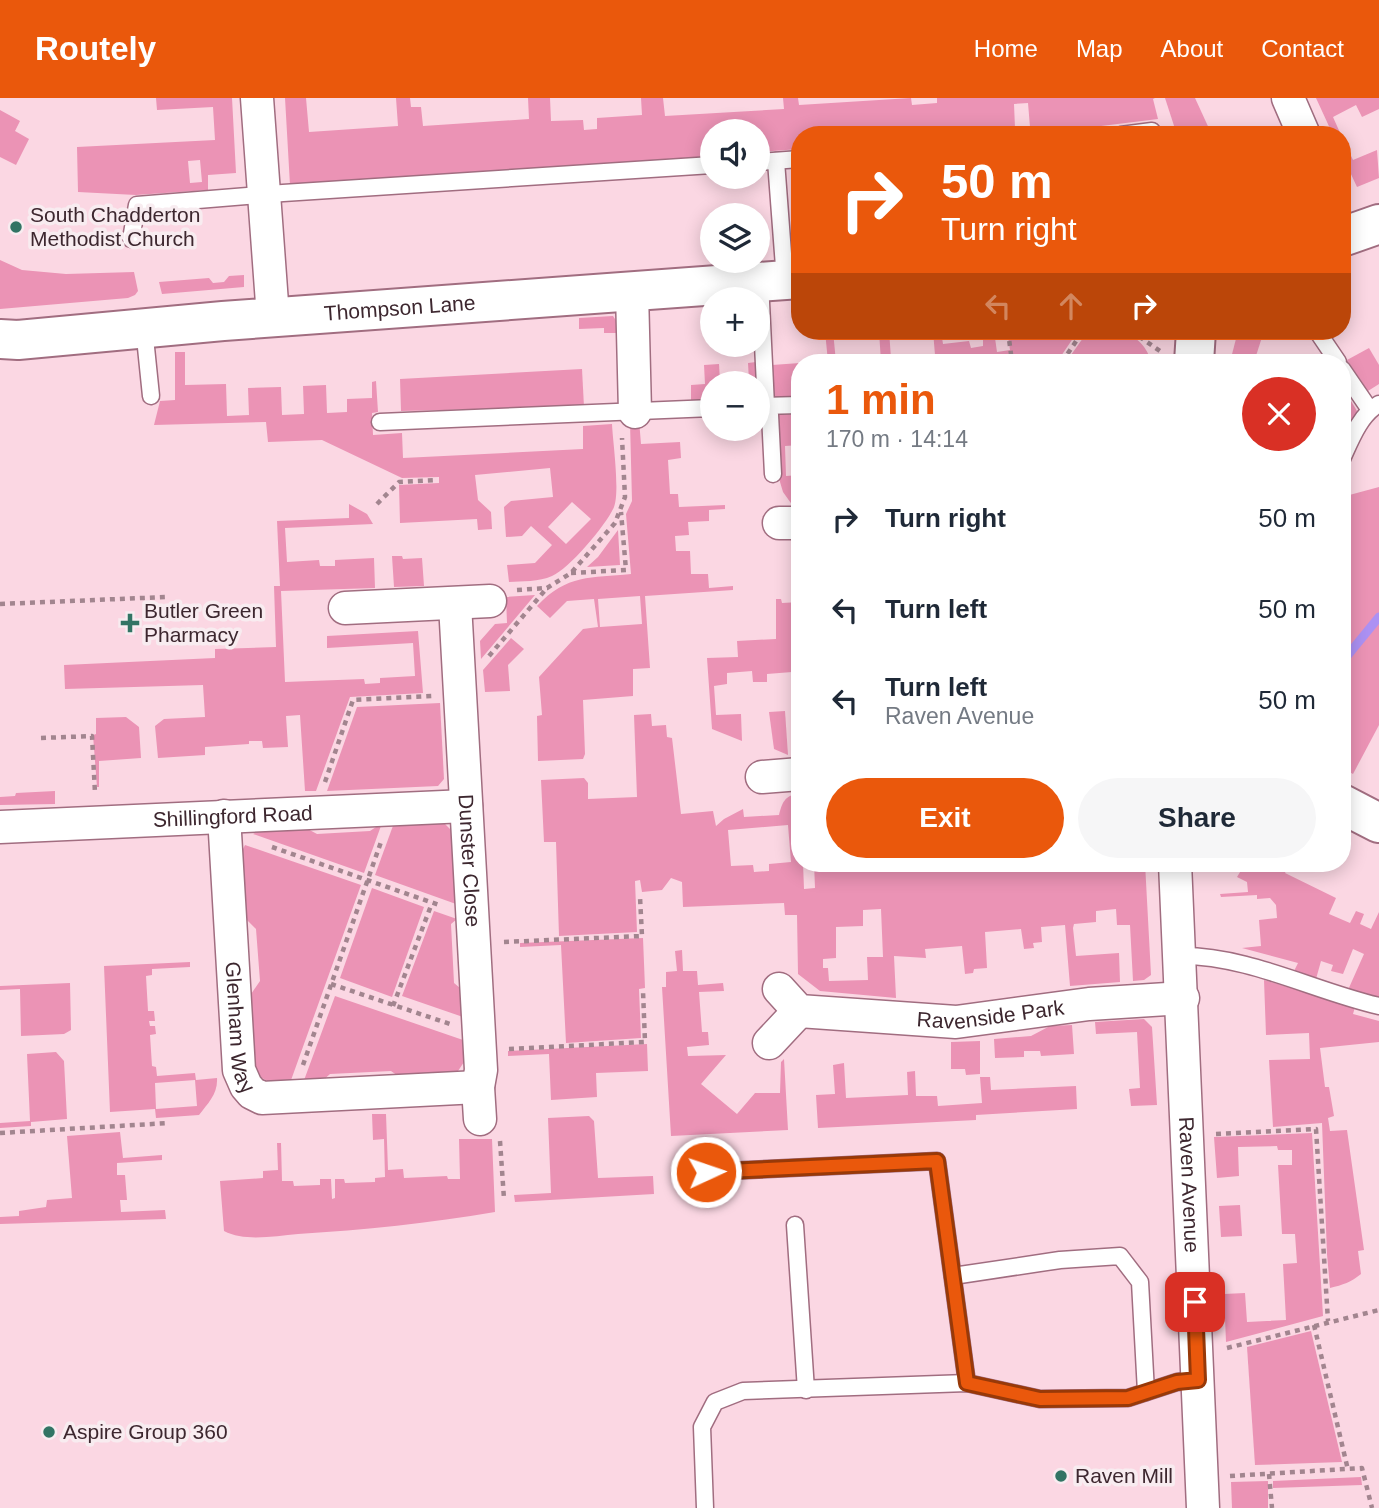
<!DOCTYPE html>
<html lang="en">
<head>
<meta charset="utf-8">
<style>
	body { margin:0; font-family:Arial,sans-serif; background:#f6f6f7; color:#1f2937; height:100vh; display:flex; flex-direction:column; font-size:26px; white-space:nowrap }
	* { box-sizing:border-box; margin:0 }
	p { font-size:23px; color:#747a83 }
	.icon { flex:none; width:38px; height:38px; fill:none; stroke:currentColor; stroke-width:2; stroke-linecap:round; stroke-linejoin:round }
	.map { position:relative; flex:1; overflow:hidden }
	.panel { position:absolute; left:791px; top:256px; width:560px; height:518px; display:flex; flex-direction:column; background:#fff; border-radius:28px; box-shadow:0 4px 18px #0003 }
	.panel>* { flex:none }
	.guide { position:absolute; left:791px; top:28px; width:560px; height:214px; border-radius:28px; box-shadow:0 4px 18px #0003; background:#ea580c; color:#fff; overflow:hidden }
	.buttons { position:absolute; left:700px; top:21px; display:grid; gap:14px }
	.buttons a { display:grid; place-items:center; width:70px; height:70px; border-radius:50%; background:#fff; box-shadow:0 4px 18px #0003; font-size:35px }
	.pin { position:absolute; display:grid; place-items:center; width:60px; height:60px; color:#fff; margin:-30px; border-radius:14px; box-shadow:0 4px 10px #0006 }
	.me { position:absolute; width:77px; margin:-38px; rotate:87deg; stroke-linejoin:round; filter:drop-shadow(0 0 5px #0008) }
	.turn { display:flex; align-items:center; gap:24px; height:147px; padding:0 35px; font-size:32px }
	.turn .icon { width:91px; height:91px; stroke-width:2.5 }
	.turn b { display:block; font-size:49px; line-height:60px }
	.lanes { display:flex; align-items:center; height:66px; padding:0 35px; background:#0003; justify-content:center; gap:35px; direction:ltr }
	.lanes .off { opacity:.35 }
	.round { display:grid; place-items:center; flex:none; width:74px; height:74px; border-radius:37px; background:#f6f6f7 }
	.head { display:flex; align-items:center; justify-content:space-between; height:119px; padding:0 35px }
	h1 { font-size:42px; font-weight:700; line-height:52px; color:#ea580c }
	.primary-button { display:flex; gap:14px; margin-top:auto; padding:14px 35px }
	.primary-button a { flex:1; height:80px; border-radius:42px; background:#ea580c; color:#fff; font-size:28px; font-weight:700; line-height:80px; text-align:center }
	.primary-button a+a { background:#f6f6f7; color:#1f2937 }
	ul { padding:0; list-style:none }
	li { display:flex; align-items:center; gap:21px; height:91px; padding:0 35px }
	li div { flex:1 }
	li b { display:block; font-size:26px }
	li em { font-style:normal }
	header { display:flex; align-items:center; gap:42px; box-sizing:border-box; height:98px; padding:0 35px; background:#ea580c; color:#fff }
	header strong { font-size:33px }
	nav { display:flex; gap:38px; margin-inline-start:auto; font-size:24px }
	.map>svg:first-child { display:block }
	.green { fill:#eb93b5; fill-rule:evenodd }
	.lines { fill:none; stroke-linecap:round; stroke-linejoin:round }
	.stream { stroke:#ac91f3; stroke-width:9 }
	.service-casing { stroke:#a16d80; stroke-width:19 }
	.minor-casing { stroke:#a16d80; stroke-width:35 }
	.tertiary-casing { stroke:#a16d80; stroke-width:42 }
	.secondary-casing { stroke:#a16d80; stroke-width:42 }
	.path { stroke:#a2858f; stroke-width:4.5; stroke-dasharray:5 5; stroke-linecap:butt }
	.service { stroke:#fff; stroke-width:16 }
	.minor { stroke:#fff; stroke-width:32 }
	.tertiary { stroke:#fff; stroke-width:38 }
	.secondary { stroke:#fff; stroke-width:38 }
	.route-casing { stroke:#983908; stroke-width:18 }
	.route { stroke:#ea580c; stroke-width:12 }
	.poi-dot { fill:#327464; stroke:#f8ecf0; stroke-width:2.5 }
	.labels { text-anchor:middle; stroke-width:7; stroke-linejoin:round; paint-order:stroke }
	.poi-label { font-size:21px; fill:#3d272f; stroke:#f8ecf0; text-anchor:start }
	.street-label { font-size:21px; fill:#3d272f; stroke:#f8ecf0 }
</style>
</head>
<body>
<header>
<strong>Routely</strong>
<nav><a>Home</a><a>Map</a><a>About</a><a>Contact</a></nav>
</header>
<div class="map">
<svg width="1379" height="1410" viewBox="0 0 1379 1410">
	<rect width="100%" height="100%" fill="#fbd7e3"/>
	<!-- green -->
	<g class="green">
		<path d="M156,0H232L236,75L208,77V92L136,97L78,94L77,49L215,42L213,9L157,12ZM200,62L202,84L190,85L188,63Z"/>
		<path d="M285,0H306L309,34L398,28L396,0H410L411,9H421L423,28L529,21L528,0H550L551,23L583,22L584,32L597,31V20L642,17L641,0H663L665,18L784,11L783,0H798L799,7L911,0L912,7L937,5V0H1155L1153,1L1158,21L1085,30L1003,37H800V51L758,54V33H712V58L290,87ZM1028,5L1030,29L1015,30L1014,6Z"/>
		<path d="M1165,0H1195L1212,37H1177Z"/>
		<path d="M1316,0H1379V11L1362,19L1356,7L1333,19L1341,37H1333Z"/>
		<path d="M0,12L20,23L15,33L29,41L16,67L0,59Z"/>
		<path d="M1342,39L1353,62L1377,52L1379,80L1357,89L1342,57Z"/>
		<path d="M0,162L22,172L66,176L134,174L138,193L135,197L128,200L0,211Z"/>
		<path d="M244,177V189L162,196L159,184L209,180L213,185L224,184L229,178Z"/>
		<path d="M613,218L621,230L622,235H604V230L579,231V220Z"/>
		<path d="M825,233H833L836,264L868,261L869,264H828Z"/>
		<path d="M879,233H889L891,260L935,257L933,233H941L943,246L969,243L971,250L983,248V241L995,240L997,254L1010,252L1007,233H1078L1057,264H881Z"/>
		<path d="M1088,233C1098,233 1112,230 1122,233C1134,236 1150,251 1150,264H1066Z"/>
		<path d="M1238,233H1264L1254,264H1230Z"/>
		<path d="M1369,250L1379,267V286L1368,293L1347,262Z"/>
		<path d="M175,254H185V287L226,286L227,318L249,317L248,290L281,289L282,317L304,316L303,288L326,287L327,315L347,314V301L372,300V284L376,283L378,314L372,315L373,337L402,335L403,360L583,351V328L612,326C613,346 620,392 614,409C607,426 569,471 552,478C539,484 522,483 509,484L507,467L535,465L552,447L531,428L522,438L506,439L504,409L511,403L553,399L550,370L475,377L478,402L491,414L492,431L478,432L477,421L400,425L399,387L439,385V379L402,380L322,342L268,344L266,324L154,327L160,303L175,302ZM572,404L591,421L566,446L548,429Z"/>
		<path d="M756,264V285H712V302L691,303V287L705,286L704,267L719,266L720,284L749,283L748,265Z"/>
		<path d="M800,265V298L774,300L772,267Z"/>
		<path d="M582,271L584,309L401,313L400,281Z"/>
		<path d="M1342,288L1357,313L1342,345Z"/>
		<path d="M800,316V347L785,348L786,378L800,377V407L793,408L783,394L780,384L778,317Z"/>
		<path d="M639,322L641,346L680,344L681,360L668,362L670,396H678L679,409L725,407V411L709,412V423L688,424L689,437L675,438L676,453H690L691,476H708L709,490L733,488V492L645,498L650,570L633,571V598L583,602L585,656L583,661L538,663L537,618L542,617L539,579L583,531L598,529L594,501L567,503L550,520L537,508C567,476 591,480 631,476L626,416L632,403L630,324ZM640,498L642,526L600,529L598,501Z"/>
		<path d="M1379,389V627L1353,676L1342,670V399Z"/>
		<path d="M349,406L367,416L373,426L285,430L287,464L319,462L320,468H335V462L374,460L375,490L281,493L285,584L364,581L365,586L380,585V580L415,578L413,545L327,550V538L418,533L423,595L350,599L316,693H305L300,617L286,618L288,649L263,650L262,643H249V646L205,649V657L158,660L155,628L164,621L205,619L203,587L65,591L64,567L215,560V551L276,549L274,488H280L277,423L349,420Z"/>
		<path d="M618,432L620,467L587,469L598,459Z"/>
		<path d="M402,458L403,461L422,460L424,488L394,489L392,458Z"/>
		<path d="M535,497L481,561L480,543L495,526L507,525L506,499Z"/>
		<path d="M776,501H781L782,505L800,504V612H795L792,574L767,576V584H753L752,573L727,575V586L714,588L716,617L741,616L742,643L712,631L707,560L738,559L737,543L776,541Z"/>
		<path d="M511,540L524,551L508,567L510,593L485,594L483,572Z"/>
		<path d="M440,605L444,681L438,688L327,693L357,609Z"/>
		<path d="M785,613L788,657L774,651L769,614Z"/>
		<path d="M651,616L652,628L666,627L667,639L672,640L681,716L713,713L716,728L724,721L743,711L744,719L779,717C782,705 785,697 798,696L800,765H803L804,791L815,790L814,765H843L844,774H851L850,765H1145L1151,877L1144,882L1133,883L1130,827H1117L1116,811L1096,813V824L1074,826L1073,830L1076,858L1119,855L1120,884L1070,888L1065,827L1041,829L1042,844L1033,845L1034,850L1024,851L1021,831L985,834L987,870L974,871L973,875L965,876L962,848L925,851L926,860L894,858L896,900L820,893L798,876L797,817H785L784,805L683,809L682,784L671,780L662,792L642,794L640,782L635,783L637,834L559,838L556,744H544L541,682L584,680L588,685V701L637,699L634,617ZM788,727L791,764L769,766V773L754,774L753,767L731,768L728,732ZM881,811L883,859H867L868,882L829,883L828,870H823V861L836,860V829L863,828V812Z"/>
		<path d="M126,619L139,629L141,660L99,663V689H97L93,637L96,636V620Z"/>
		<path d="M55,693V706L0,707V699L15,698L16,695Z"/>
		<path d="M442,723L454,735L456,806L375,777L394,725Z"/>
		<path d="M382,725L364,775L253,736L259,733L304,729L317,736L370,733Z"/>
		<path d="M245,747L361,787L290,985C272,986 260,985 253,966L249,899L260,883L256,831L244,819L242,753Z"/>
		<path d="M1243,765H1290L1285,775L1336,800L1329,816L1350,825L1356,813L1364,816L1360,826L1371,831L1379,814V901L1348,892L1364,856L1353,851L1343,876L1331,873L1333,867L1321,863L1316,881L1293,875L1298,865L1242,850L1261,848L1259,822L1277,820L1276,807L1270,800L1257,801V797L1221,799L1220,796L1248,794L1247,784L1237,779L1245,766Z"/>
		<path d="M372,790L424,809L392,899L340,880Z"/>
		<path d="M434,813L457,821L451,826L454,885L460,890L463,919L402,898Z"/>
		<path d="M643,840L645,890L639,891L641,940L566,945L561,847L520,849V845Z"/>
		<path d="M682,852L683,873H697L698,887L723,885L724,893L699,894L702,934H708L709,947L687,949L688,958L726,957L701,986L737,1016L755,995H780L781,964L784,961L788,1032L671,1038L662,889H666V874L677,873L675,853Z"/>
		<path d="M190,864V869L152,871V877L146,878L148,913H154L155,923H149L150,928H155L156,936L150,937L152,968L156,969L157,978L195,975L196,982L217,980C218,996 208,1005 199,1017L156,1020L155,1011L110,1014L104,868ZM195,982L197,1008L156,1011L155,985Z"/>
		<path d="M1264,882L1355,909L1353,916L1379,923V944L1320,950L1325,989H1329L1334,1018L1328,1020L1330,1033L1347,1032L1364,1152L1358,1153L1361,1176C1351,1184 1343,1187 1330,1190L1327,1156L1322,1025L1273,1029L1269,962L1310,961L1309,935L1266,937Z"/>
		<path d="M70,885L71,932L64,936L21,938L20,891L0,892V888Z"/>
		<path d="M335,898L463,942L464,964L456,976L401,980L391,973L330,976L320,985H303Z"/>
		<path d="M1144,921L1152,929L1157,1007L1131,1008L1129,991L1140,990L1137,934L1096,936L1095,924Z"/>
		<path d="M1072,927L1074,956L1041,958L1040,953H1024V959L995,960L994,941L1031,938L1050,928Z"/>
		<path d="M980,943V976L966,977L965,971H951V944Z"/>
		<path d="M647,946L648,973L596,975L597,999L551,1002L549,956L508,958V953Z"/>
		<path d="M56,954L64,963L67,1021L31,1024V1028L0,1030V1025L30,1023L27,956Z"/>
		<path d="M844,965L846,1000L908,997L907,974L915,973L916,998H937L938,1008L982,1005L980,979H990L991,992L1076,988L1077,1011L976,1017V1022L818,1030L816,997L835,996L833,967Z"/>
		<path d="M372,1016H386L388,1072L403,1071L404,1080L447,1078L448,1081H460L459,1041H492L495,1114C430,1125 364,1132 298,1136C274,1138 245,1144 224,1133L220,1083L263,1080V1073L278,1072L277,1045H281L282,1083H293L294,1088L320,1087V1081H331L332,1101L335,1100V1081H344L345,1085L375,1084V1080L385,1079L384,1041L373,1042Z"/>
		<path d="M589,1018L594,1023L598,1080L653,1078L654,1096L515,1104L514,1097L551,1095L548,1020Z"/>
		<path d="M120,1034L123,1060L162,1057V1062L117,1065V1077H125L127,1102H120L121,1114L165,1112L166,1121L0,1126V1119L19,1118V1113L46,1109L47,1102L72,1100L67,1038Z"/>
		<path d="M1312,1035L1323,1218L1226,1244L1224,1196L1245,1195L1247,1224L1286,1222L1283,1166L1297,1165L1295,1136H1282L1278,1067H1292V1052H1278L1277,1048L1238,1049L1239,1078L1217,1080L1214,1039Z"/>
		<path d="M1240,1107L1242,1138L1221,1139L1219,1108Z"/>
		<path d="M1311,1233L1342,1364L1255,1367L1247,1249Z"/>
		<path d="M1361,1379L1362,1387L1273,1390V1383Z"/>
		<path d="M1268,1383V1410H1232L1231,1384Z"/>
	</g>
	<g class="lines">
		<!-- stream -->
		<path class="stream" d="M1343,563L1379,519"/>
		<!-- service casing -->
		<g class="service-casing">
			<g id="service">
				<path d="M1121,37L1152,33"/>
				<path d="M776,63L785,182"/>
				<path d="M758,64L800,61"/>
				<path d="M131,141L137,107L283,95L712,67"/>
				<path d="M760,184L766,308L770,317L773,376"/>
				<path d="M144,230L151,298"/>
				<path d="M1317,233L1338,264"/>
				<path d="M1342,271L1370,312"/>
				<path d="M758,308L800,307"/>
				<path d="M380,324L712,310"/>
				<path d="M1342,361C1351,341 1360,317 1379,306"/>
				<path d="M1180,858C1247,857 1314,893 1379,908"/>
				<path d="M706,1074L937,1063L967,1285"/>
				<path d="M795,1127L806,1292"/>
				<path d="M953,1178L1060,1162L1120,1158L1140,1184L1146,1294"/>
				<path d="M705,1410L702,1329L715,1304L743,1293L967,1285L1040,1301L1128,1300L1177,1284L1198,1282"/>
			</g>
		</g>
		<!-- minor casing -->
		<g class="minor-casing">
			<g id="minor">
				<path d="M257,0L273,219"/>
				<path d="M1288,0L1304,37"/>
				<path d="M632,194L635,314"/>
				<path d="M779,425H800"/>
				<path id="s1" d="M455,506L481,972L478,989L480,1021"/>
				<path d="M345,510L490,503"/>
				<path d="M762,679L800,676"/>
				<path id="s2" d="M224,718L239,972L246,988L252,995L262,1000L478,989"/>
				<path id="s3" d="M0,729L466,708"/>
				<path id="s4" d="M1175,765L1203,1410"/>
				<path id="s5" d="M779,891L799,913L956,924L1089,906L1183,900"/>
				<path d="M769,945L799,913"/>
			</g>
		</g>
		<!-- tertiary casing -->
		<g class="tertiary-casing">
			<path id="tertiary" d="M1342,139L1379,126"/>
		</g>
		<!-- secondary casing -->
		<g class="secondary-casing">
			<g id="secondary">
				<path id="s6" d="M0,241L18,242L223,223L800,181"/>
				<path d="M1194,264L1196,233"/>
				<path d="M1342,706L1379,725"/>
			</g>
		</g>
		<!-- path -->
		<g class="path">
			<path d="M1008,233L1012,264"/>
			<path d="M1131,233L1160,253"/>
			<path d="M1062,264L1083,233"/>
			<path d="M377,406L399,384L437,382"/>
			<path d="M571,475L626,472L621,414"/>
			<path d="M517,492L547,490L571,475L615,425L625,399L622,340"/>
			<path d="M0,506L166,499"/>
			<path d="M489,558L547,490"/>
			<path d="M41,640L92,638L95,695"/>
			<path d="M325,684L353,602L432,598"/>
			<path d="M272,749L442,808"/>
			<path d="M504,844L642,838L640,799"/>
			<path d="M331,886L450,926"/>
			<path d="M393,908L432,805"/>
			<path d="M509,951L645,944L643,893"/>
			<path d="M303,967L382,741"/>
			<path d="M0,1035L169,1025"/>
			<path d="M1216,1036L1316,1031L1328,1223"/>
			<path d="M500,1043L504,1101"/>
			<path d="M1314,1227L1348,1372"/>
			<path d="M1227,1250L1379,1212"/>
			<path d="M1269,1376L1272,1410"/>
			<path d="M1230,1378L1362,1370L1372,1410"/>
		</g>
		<!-- service -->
		<use href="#service" class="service"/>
		<!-- minor -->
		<use href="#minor" class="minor"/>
		<!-- tertiary -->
		<use href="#tertiary" class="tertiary"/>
		<!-- secondary -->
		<use href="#secondary" class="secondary"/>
	</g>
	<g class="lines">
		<!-- route casing -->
		<g class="route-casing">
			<path id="route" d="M706,1074L937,1063L967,1285L1040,1301L1128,1300L1177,1284L1198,1282L1195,1204"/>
		</g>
		<!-- route -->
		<use href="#route" class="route"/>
	</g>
	<!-- markers -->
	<g class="poi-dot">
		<circle cx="16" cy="129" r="7"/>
		<path d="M126.5 514.5h7v7h7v7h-7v7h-7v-7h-7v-7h7z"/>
		<circle cx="49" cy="1334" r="7"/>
		<circle cx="1061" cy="1378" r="7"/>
	</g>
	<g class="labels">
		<!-- poi labels -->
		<g class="poi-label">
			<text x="30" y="124">South Chadderton<tspan x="30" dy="24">Methodist Church</tspan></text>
			<text x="144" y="520">Butler Green<tspan x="144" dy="24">Pharmacy</tspan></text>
			<text x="63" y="1341">Aspire Group 360</text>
			<text x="1075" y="1385">Raven Mill</text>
		</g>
		<!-- street labels -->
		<g class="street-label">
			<text dy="7" stroke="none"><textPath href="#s6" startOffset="401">Thompson Lane</textPath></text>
			<text dy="7" stroke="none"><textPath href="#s3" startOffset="233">Shillingford Road</textPath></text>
			<text dy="7" stroke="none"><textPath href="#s1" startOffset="257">Dunster Close</textPath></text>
			<text dy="7" stroke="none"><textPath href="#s5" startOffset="222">Ravenside Park</textPath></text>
			<text dy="7" stroke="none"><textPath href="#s2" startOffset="212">Glenham Way</textPath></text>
			<text dy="7" stroke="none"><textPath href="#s4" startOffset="322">Raven Avenue</textPath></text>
		</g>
	</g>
</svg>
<div class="buttons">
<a><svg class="icon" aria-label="sound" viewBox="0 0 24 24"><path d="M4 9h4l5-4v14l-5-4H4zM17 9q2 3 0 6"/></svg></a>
<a><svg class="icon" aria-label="layers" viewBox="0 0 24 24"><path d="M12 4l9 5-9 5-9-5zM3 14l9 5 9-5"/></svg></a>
<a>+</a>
<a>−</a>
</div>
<div class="pin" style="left:1195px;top:1204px;background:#d93025"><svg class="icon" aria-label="arrive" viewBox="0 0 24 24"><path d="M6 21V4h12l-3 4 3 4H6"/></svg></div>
<svg class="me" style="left:706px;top:1074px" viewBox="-20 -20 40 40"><circle r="17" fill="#ea580c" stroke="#fff" stroke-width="3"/><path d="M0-11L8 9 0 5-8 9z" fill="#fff"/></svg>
<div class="guide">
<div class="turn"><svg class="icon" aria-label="right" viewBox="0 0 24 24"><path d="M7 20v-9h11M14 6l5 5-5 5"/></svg><div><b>50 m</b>Turn right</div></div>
<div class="lanes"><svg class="icon off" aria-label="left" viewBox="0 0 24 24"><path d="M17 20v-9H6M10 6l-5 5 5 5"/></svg><svg class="icon off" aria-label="ahead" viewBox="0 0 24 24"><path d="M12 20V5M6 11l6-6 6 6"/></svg><svg class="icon" aria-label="right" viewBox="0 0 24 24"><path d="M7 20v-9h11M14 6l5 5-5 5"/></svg></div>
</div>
<section class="panel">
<div class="head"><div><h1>1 min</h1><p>170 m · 14:14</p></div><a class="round" style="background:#d93025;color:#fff"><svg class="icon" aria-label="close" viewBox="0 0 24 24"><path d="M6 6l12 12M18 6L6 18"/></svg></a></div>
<ul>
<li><svg class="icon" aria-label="right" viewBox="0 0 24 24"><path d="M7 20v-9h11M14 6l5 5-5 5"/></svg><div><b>Turn right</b></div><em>50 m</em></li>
<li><svg class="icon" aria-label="left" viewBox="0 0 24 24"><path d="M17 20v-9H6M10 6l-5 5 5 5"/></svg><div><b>Turn left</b></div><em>50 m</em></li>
<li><svg class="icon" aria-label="left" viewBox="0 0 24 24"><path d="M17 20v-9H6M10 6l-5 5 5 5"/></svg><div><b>Turn left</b><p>Raven Avenue</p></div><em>50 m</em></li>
</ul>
<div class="primary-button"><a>Exit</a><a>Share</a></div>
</section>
</div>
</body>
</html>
